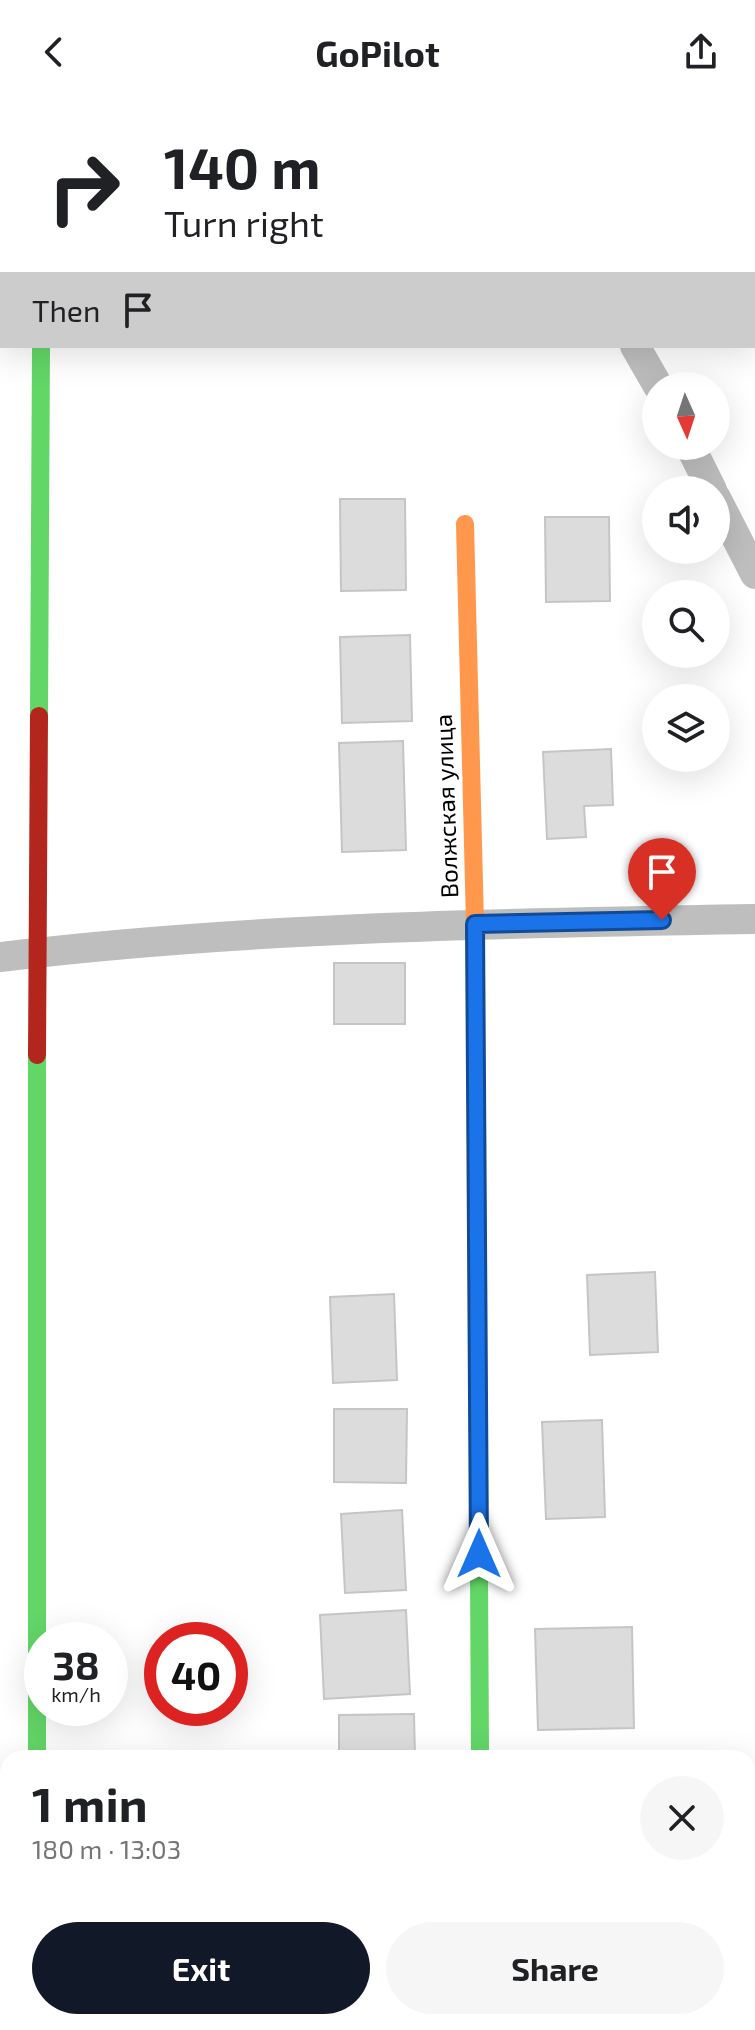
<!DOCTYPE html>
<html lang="en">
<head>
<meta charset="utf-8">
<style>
	body { margin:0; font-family:"Exo 2",sans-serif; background:#f6f6f6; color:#202124; height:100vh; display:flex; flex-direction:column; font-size:30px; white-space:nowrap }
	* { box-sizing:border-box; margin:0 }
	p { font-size:26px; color:#757577 }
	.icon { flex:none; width:44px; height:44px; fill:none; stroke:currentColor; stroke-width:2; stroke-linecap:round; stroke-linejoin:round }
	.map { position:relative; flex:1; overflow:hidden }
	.side { position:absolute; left:0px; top:1646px; width:756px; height:280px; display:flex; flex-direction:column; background:#fff; border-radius:24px 24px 0 0; box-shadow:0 8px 32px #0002 }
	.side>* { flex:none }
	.banner { position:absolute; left:0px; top:0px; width:756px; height:244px; box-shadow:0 8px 32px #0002; background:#fff; color:#202124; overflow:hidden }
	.needle { width:52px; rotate:177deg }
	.controls { position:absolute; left:642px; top:268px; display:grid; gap:16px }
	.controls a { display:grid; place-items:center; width:88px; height:88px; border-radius:50%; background:#fff; box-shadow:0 8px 32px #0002; font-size:40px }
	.speed { position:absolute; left:24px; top:1518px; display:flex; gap:16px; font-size:40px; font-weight:700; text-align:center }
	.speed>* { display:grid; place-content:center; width:104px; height:104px; border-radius:50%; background:#fff; box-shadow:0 8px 32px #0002; line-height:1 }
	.speed small { font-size:20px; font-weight:400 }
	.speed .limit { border:12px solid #d22; background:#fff; color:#111 }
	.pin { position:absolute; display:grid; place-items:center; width:68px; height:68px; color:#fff; margin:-82px -34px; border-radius:50% 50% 50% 0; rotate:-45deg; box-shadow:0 0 8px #0007 }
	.pin .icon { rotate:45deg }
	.me { position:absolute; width:88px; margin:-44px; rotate:0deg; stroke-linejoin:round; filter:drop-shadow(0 0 6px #0008) }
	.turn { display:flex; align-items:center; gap:28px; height:168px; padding:0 32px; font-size:36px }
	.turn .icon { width:104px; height:104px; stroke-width:2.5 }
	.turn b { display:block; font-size:56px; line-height:68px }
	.then { display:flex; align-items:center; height:76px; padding:0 32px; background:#0003; gap:16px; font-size:30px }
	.round { display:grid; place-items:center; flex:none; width:84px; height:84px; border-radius:42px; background:#f6f6f6 }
	.head { display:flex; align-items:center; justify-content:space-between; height:136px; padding:0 32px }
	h1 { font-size:48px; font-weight:700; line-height:60px }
	.action { display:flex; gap:16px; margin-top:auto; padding:16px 32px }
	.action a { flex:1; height:92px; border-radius:48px; background:#111827; color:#fff; font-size:32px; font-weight:700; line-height:92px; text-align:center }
	.action a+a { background:#f6f6f6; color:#202124 }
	header { display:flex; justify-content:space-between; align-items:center; height:104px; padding:0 32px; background:#fff; font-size:36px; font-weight:700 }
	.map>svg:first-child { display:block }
	.building { fill:#dcdcdc; stroke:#c5c5c5; stroke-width:2 }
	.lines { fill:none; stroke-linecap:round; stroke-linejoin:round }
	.street { stroke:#bebebe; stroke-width:30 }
	.fast { stroke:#63d668; stroke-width:18 }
	.slow { stroke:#ff974d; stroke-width:18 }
	.jam { stroke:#b3261e; stroke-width:18 }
	.route-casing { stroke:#114b97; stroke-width:20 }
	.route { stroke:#1a73e8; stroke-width:14 }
	.labels { text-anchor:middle; stroke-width:7; stroke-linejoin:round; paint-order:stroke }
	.street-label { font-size:24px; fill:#000; stroke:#fff }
</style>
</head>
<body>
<header><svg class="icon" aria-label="back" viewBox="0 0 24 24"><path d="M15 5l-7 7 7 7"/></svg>GoPilot<svg class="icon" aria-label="share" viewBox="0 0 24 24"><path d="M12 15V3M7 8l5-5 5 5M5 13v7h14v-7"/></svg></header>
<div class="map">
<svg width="755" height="1926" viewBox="0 0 755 1926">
	<rect width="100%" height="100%" fill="#fff"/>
	<!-- building -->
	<g class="building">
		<rect x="337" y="0" width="63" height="2"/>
		<path d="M340,395H405L406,486L341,487Z"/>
		<path d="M545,413H609L610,497L546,498Z"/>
		<path d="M410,531L412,617L342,619L340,533Z"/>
		<path d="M403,637L406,746L342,748L339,639Z"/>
		<path d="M611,645L613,701L584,702L586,733L547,735L543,648Z"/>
		<rect x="334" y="859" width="71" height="61"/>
		<path d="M655,1168L658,1248L590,1251L587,1171Z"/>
		<path d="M394,1190L397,1276L333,1279L330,1193Z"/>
		<path d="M334,1305H407L406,1379L334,1378Z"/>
		<path d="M602,1316L605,1413L546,1415L542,1318Z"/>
		<path d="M402,1406L406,1486L345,1489L341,1410Z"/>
		<path d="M406,1506L410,1590L324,1595L320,1511Z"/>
		<path d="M632,1523L634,1624L538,1626L535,1525Z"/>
		<path d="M414,1610L415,1654H339V1611Z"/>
		<rect x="188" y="1918" width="52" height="8"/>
	</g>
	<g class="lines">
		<!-- street -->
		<g class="street">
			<path d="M501,0L502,2"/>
			<path d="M635,242L658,282"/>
			<path d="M690,342L712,386"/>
			<path d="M716,394L755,470"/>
			<path d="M0,853C250,823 503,819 755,815"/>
			<path d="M471,1926L472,1918"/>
		</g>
		<!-- fast -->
		<g class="fast">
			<path d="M39,612L41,242"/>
			<path d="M37,951V1654"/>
			<path d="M477,1093L480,1654"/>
		</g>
		<!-- slow -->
		<g class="slow">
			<path d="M43,0V2"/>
			<path d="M465,420L475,820L477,1093"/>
		</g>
		<!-- jam -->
		<g class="jam">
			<path d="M37,951L39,612"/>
			<path d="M37,1918V1926"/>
		</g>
	</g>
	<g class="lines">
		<!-- route casing -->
		<g class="route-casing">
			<path id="route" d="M479,1450L475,820L662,816"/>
		</g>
		<!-- route -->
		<use href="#route" class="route"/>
	</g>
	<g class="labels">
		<!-- street labels -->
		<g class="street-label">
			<text transform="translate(447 702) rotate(-92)" y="8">Волжская улица</text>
		</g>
	</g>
</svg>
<div class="controls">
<a><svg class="needle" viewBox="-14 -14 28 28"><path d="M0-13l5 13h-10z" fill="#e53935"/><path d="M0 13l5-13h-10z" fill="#757577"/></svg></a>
<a><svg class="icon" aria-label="sound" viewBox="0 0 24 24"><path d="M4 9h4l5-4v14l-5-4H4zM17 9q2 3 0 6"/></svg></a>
<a><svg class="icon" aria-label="search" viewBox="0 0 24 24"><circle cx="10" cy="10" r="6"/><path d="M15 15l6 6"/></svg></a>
<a><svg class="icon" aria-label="layers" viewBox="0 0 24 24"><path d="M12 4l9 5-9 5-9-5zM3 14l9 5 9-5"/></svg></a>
</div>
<div class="speed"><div>38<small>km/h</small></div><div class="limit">40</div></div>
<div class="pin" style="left:662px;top:816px;background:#d93025"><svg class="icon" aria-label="arrive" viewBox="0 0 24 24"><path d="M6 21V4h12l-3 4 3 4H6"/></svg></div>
<svg class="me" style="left:479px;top:1450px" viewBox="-20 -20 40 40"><path d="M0-17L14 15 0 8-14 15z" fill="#1a73e8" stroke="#fff" stroke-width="4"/></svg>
<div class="banner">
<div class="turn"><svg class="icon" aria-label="right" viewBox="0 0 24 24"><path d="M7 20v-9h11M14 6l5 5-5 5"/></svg><div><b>140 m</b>Turn right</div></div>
<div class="then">Then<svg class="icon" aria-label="arrive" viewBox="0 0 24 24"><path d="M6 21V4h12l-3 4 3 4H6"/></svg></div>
</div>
<section class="side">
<div class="head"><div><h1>1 min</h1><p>180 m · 13:03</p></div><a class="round"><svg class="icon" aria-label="close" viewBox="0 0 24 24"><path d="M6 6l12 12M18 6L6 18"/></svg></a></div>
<div class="action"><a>Exit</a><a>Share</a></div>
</section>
</div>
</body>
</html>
